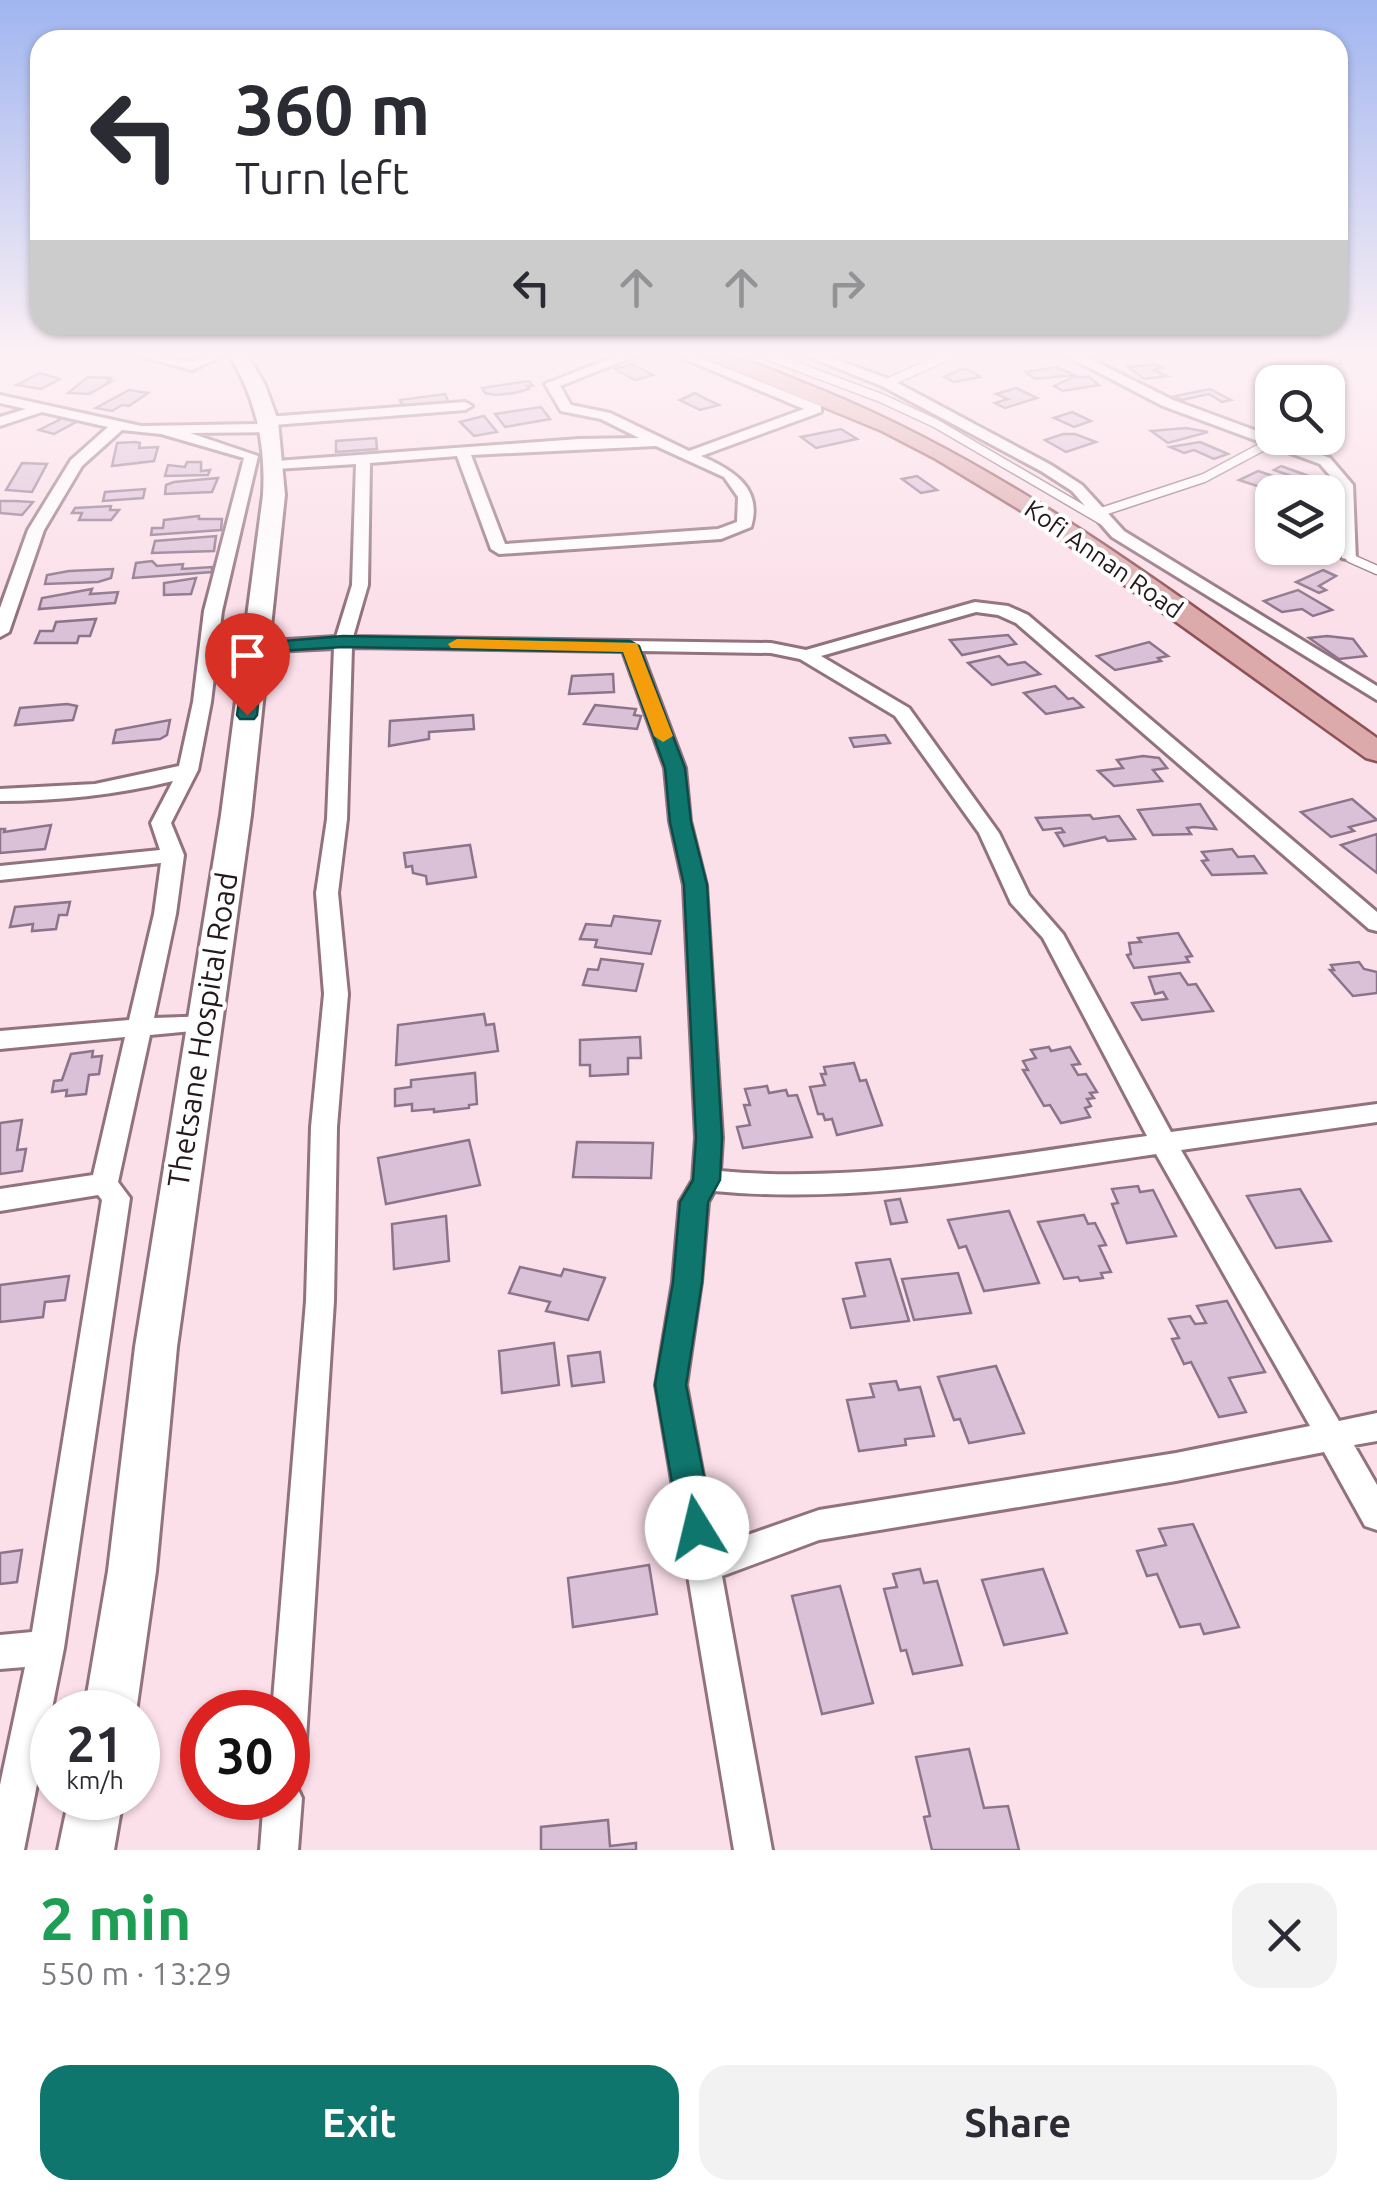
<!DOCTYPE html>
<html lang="en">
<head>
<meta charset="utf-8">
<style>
	body { margin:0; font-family:Ubuntu,sans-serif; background:#f2f2f3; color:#2b2b33; height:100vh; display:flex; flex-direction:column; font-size:38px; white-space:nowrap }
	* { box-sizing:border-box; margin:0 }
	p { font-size:32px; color:#7c7c81 }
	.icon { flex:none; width:55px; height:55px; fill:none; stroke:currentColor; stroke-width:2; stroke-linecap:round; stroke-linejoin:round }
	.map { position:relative; height:1850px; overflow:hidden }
	.side { display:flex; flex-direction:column; background:#fff; flex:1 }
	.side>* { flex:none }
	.top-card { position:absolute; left:30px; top:30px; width:1318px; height:305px; border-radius:30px; box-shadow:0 2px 8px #0004; background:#fff; color:#2b2b33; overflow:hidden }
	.fabs { position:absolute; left:1255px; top:365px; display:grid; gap:20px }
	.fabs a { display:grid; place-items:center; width:90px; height:90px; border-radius:20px; background:#fff; box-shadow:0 2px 8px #0004; font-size:50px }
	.speed { position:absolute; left:30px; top:1690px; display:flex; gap:20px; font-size:50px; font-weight:700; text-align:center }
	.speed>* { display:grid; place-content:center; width:130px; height:130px; border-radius:50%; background:#fff; box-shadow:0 2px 8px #0004; line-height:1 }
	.speed small { font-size:25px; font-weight:400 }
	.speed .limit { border:15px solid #d22; background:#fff; color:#111 }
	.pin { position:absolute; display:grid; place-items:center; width:85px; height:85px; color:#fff; margin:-102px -42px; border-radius:50% 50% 50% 0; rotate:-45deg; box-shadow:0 0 10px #0007 }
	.pin .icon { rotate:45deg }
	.me { position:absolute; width:110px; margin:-55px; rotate:351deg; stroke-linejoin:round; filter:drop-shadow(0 0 8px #0008) }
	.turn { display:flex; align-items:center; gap:35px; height:210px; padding:0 40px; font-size:45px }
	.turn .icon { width:130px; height:130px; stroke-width:2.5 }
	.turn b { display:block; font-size:70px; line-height:85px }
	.lanes { display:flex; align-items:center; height:95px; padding:0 40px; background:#0003; justify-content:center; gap:50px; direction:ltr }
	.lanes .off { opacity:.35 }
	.round { display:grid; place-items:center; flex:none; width:105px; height:105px; border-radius:30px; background:#f2f2f3 }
	.headline { display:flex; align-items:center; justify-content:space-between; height:170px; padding:0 40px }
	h1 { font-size:60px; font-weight:600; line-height:75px; color:#1e9e55 }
	.primary-button { display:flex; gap:20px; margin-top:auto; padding:20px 40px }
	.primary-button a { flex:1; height:115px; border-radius:30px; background:#0f766e; color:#fff; font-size:40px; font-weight:600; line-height:115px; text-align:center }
	.primary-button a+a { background:#f2f2f3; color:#2b2b33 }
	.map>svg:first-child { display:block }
	.building { fill:#dbc1d8; stroke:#8c758a; stroke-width:2.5 }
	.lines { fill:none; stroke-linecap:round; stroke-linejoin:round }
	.service-casing { stroke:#92727e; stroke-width:11 }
	.minor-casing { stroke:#92727e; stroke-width:6 }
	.secondary-casing { stroke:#92727e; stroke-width:6 }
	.primary-casing { stroke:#8e5256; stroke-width:5 }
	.service { stroke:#fff; stroke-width:8 }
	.minor { fill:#fff; fill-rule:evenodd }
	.secondary { fill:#fff; fill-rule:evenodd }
	.primary { fill:#ddaaac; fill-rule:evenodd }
	.route { fill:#0f766e; stroke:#0a4d48; stroke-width:2.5 }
	.slow { fill:#f59e0b }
	.labels { text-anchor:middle; stroke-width:8; stroke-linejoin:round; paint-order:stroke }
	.far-street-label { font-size:25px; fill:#25181d; stroke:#fff }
	.street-label { font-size:30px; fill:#25181d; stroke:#fff }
</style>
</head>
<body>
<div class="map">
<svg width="1377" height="1850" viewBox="0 0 1377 1850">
	<rect width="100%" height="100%" fill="#fbdfe9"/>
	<!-- building -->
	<g class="building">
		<path d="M1303,353L1340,357L1341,364L1307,360Z"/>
		<path d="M632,364L653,375L635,380L615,369Z"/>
		<path d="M1156,364L1163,368L1153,370L1167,376L1144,379L1128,367Z"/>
		<path d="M1056,367L1074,375L1035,379L1026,372Z"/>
		<path d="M961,369L969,370L980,377L954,382L944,377Z"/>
		<path d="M40,373L60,379L41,389L17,385Z"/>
		<path d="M88,377L111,378L108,381H112L89,394L68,393Z"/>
		<path d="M1073,377H1089L1099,385L1063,391L1054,386Z"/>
		<path d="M529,381L533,386H527L529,389L515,393L496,395L485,393L482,388Z"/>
		<path d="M1016,388L1037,398L1005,408L995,403L1008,399L996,394Z"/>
		<path d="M1210,389L1231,400L1222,402L1209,394L1182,400L1175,396Z"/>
		<path d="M129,390L148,393L129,406L122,405L112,411L96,408Z"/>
		<path d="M695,393L708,400L719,405L700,410L680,400Z"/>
		<path d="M445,394L449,403L404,408L400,400Z"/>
		<path d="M541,407L550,419L505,427L495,414Z"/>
		<path d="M1072,412L1091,421L1074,427L1054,418Z"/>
		<path d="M484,416L497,432L474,436L460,422Z"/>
		<path d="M63,418L78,421L54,434L39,430Z"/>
		<path d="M1186,428L1208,432L1168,443L1151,431Z"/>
		<path d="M841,429L857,439L816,448L801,437Z"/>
		<path d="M1063,434H1075L1096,442L1066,452L1045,440Z"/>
		<path d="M376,438L377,449L336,452V441Z"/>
		<path d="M135,442L140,443L139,448L158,447L154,461L112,466L117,443Z"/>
		<path d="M1200,442L1228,454L1214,459L1194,450L1184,453L1170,447Z"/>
		<path d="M187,462H201V471L210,470L208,475L165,476L168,465L185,467Z"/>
		<path d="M22,463L47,464L32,492L6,490Z"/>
		<path d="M1281,466L1337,486L1330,490L1274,470Z"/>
		<path d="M1258,471L1279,478L1263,488L1239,480Z"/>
		<path d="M917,476L937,490L921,493L902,479Z"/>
		<path d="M218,478L212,492L165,494L166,485L174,482Z"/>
		<path d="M145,489L143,498L103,501L105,492Z"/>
		<path d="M0,501H15L33,502L22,515L0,513Z"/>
		<path d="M111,506L110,510H119L111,520H79L82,513H72L75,508Z"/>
		<path d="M199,516V519H222L221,530L151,535L152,528H163L164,520Z"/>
		<path d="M216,536L214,551L152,553L155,541Z"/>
		<path d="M152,561L157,566L183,564L182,569L212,567V572L133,578L136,563Z"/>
		<path d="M113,569L111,578L98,582L45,584L47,575L69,571Z"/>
		<path d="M1323,570L1336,576L1319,586L1326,590L1319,593L1296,582Z"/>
		<path d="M196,578L191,594L164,595V583Z"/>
		<path d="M92,589L90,594L118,592L115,603L39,609L42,598Z"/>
		<path d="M1298,590L1332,610L1313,616L1302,609L1282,612L1264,601Z"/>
		<path d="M96,619L90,636H79L77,643H35L40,631H53L56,622Z"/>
		<path d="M1008,635L1016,644L962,655L950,640Z"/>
		<path d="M1327,636L1353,639L1366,656L1339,659L1309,638Z"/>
		<path d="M1149,642L1168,656L1158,658L1161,661L1115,670L1097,656Z"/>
		<path d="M999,656L1008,665L1025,662L1040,674L992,685L968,663Z"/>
		<path d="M613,674L614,692L569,694L572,676Z"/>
		<path d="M1055,686L1068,699L1073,698L1083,707L1046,714L1024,693Z"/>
		<path d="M67,704L77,706L73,720L15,725L20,708Z"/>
		<path d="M595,705L636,709L634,715L641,716L637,729L584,724Z"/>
		<path d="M473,715L474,729L429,732V739L389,746L390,721Z"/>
		<path d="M170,720L167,735L160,739L113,743L116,730Z"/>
		<path d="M885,735L890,743L854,747L850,738Z"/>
		<path d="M1143,756L1159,758L1167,768L1153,770L1162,781L1114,786L1098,771L1123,768L1117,760Z"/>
		<path d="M1352,799L1377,820L1349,827L1354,831L1331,837L1301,812Z"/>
		<path d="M1200,804L1216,829L1194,827L1187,828L1191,834L1153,835L1138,810Z"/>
		<path d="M1090,815L1093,819L1119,816L1135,839L1108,841L1105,837L1064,846L1056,833L1064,832L1061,828L1043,830L1036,818Z"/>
		<path d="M51,825L45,849L0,853V829H5L4,832Z"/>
		<path d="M1377,834V873L1341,845Z"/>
		<path d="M470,845L476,877L427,884L426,876L413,873L412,866L406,867L404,853Z"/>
		<path d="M1232,849L1238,857L1254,856L1266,873L1212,875L1202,861L1208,860L1202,852Z"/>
		<path d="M70,902L67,915H59L56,929L32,931L33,924L10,927L15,907Z"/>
		<path d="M614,916L660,921L651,954L595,947L597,940L580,939L586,924L611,926Z"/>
		<path d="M1178,933L1192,956L1186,957L1189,962L1134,968L1127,955L1131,954L1129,943L1141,942L1138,938Z"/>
		<path d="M601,959L643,964L636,991L583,985L588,969L598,970Z"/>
		<path d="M1359,962L1364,969L1377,972V993L1353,996L1330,970H1334L1331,965Z"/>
		<path d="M1180,973L1188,985L1196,984L1213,1011L1142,1020L1132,1003L1167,999L1163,992L1155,994L1149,977Z"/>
		<path d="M484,1014L486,1025L494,1024L498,1051L396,1065L398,1025Z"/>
		<path d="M640,1037L641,1058H628V1074L590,1076V1065H580V1040Z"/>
		<path d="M1049,1047L1051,1051L1070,1047L1080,1064L1072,1065L1078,1075L1086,1074L1097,1092L1090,1093L1094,1098L1087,1099L1091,1106L1085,1108L1090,1117L1061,1123L1050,1105L1044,1106L1023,1070H1028L1023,1061L1036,1058L1031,1050Z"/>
		<path d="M93,1051L92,1057L102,1056L99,1074L89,1075L86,1094L66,1096L67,1090L52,1092L54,1081L62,1080L71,1054Z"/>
		<path d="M854,1063L860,1081L866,1080L882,1125L837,1135L832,1119L825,1120L823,1114H818L810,1087L825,1085L821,1074H826L824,1067Z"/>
		<path d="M475,1073L477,1104L469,1105V1108L434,1112V1109L412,1111V1104L395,1106V1089L411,1087V1080Z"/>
		<path d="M767,1086L769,1093L786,1090L788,1096L797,1095L812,1137L743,1148L737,1127L750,1125L744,1105H750L745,1089Z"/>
		<path d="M22,1120L17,1150L26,1149L22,1171L0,1174V1123Z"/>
		<path d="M469,1140L480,1185L386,1204L378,1158Z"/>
		<path d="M577,1142L653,1143L651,1178L573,1177Z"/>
		<path d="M1138,1186L1140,1192L1153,1190L1176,1236L1127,1243L1112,1204L1118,1203L1112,1189Z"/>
		<path d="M1300,1189L1331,1241L1276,1248L1247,1196Z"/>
		<path d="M900,1199L907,1222L891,1224L885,1201Z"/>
		<path d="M1009,1211L1039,1283L984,1291L966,1246L959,1248L948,1220Z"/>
		<path d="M1084,1215L1088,1224L1095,1223L1106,1245L1099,1246L1111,1272L1101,1273L1103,1278L1080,1281L1078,1277L1064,1279L1038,1222Z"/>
		<path d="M446,1216L449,1261L394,1269L392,1224Z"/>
		<path d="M890,1259L909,1321L851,1328L843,1299L865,1296L856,1263Z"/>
		<path d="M520,1267L561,1276L564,1269L605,1278L588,1320L546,1311L550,1302L509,1293Z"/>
		<path d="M958,1273L971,1313L914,1320L902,1279Z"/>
		<path d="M69,1276L65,1300L45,1302L43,1317L0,1322V1285Z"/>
		<path d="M1227,1301L1265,1372L1229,1378L1246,1412L1219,1417L1191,1362L1184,1364L1172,1339L1179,1338L1169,1319L1190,1316L1195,1324L1206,1323L1197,1306Z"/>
		<path d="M554,1343L559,1385L502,1393L499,1351Z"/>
		<path d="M600,1352L604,1382L572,1386L568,1356Z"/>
		<path d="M996,1366L1024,1433L969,1443L960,1419L954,1420L938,1377Z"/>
		<path d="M896,1381L899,1390L920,1387L934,1436L905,1439L906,1445L859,1451L847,1400L874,1397L870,1384Z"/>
		<path d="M1193,1524L1239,1627L1204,1634L1200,1624L1180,1627L1157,1574L1147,1576L1137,1551L1166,1545L1159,1529Z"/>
		<path d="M22,1550L17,1582L0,1584V1553Z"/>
		<path d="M649,1565L657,1614L573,1627L568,1578Z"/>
		<path d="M920,1569L924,1583L937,1581L962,1665L913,1674L906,1650L901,1651L884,1589L897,1587L893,1574Z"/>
		<path d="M1043,1569L1067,1633L1004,1645L982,1580Z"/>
		<path d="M840,1586L873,1703L822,1714L792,1596Z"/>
		<path d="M969,1749L984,1808L1008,1806L1019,1850H932L924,1817L930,1816L916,1757Z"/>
		<path d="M608,1820L610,1846L636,1843V1850H541V1827Z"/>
	</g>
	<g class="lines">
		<!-- service casing -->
		<g class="service-casing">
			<g id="service">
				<path d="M761,353L881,398L935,423L1110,525"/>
				<path d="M887,383L954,353"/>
				<path d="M1101,512L1204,478L1262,447L1267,440"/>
				<path d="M1350,558L1377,570"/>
			</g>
		</g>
		<!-- minor casing -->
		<g class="minor-casing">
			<g id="minor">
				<path d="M129,353C149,353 168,360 187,361C200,362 213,353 228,353L192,370Z"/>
				<path d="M624,353H643L560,386L571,405L610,413L689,451L804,409L671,353H689L821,406V412L701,456C733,470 763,488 751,527L721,539L499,554L491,549L457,456L370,463L368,585L353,637L771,643L806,650L975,602L1008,606L1028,615L1377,912V931L1369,929L1016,623L998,615L976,612L821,656L909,708L999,833L1029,895L1063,934L1171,1132L1377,1104V1122L1181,1150L1339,1421L1377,1413V1441L1354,1445L1377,1485V1530L1365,1526L1324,1452L1176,1481L819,1540L722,1576L772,1850H734L656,1385L673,1282L680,1202L693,1180L696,1138L684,885L670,821L665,768L623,651L352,647L347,819L338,893L348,994L337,1127L334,1301L306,1739L301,1752L288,1757V1712H272L306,1301L311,1127L324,994L316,893L327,819L334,648L254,652L245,647L254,642L336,637L352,585L356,464L276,469L269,465L276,461L579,439L639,438L601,419L561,411L545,384ZM656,446L724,477L738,497L737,522L718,529L505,544L471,455ZM641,651L771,653L800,659L895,716L979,833L1011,903L1043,938L1147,1136C1006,1155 862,1184 720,1171L722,1138L706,885L690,821L685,768ZM1156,1154L1310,1426L1176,1453L819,1510L716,1546L686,1385L701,1282L708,1202L714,1191C861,1205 1010,1175 1156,1154Z"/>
				<path d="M799,353H818L892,380L1051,465L1082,485L1124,531L1377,686V700L1112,537L1072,491L1041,471L882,386Z"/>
				<path d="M1061,353H1078L1173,400L1330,458L1353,485L1356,561L1342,558L1339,486L1320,464L1163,406Z"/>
				<path d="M0,395L141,426L262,424V418L267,417L465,402L472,406L465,410L273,425L276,428L269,432L190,433L258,456L222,611L211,702L198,770L171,823L184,855L176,914L154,1018L212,1016L215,1022L212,1028L203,1030L150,1035L118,1182L130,1198L64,1648L24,1850H0V1785L25,1667L0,1669V1635L32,1632L102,1200L98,1195L0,1211V1189L93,1175L125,1037L0,1049V1031L129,1020L154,914L161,863L0,880V866L160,850L151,823L173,781C115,795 59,801 0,801V789L95,784L179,766L193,702L204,611L244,458L161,434L122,430L82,466L44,530L9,632L0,637V608L28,530L71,460L108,427L42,412L0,426V417L26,409L0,403Z"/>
				<path d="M288,1781L296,1785L302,1798L298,1850H260L264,1798H288Z"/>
			</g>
		</g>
		<!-- secondary casing -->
		<g class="secondary-casing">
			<g id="secondary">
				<path d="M228,353H246L265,385L278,421L285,495L251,815L177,1347L156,1571L136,1712H84L108,1571L135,1347L221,815L263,495C266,444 256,397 228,353Z"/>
				<path d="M69,1798H123L114,1850H58Z"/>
			</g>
		</g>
		<!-- primary casing -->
		<g class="primary-casing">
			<path id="primary" d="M693,353C739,353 781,374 824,391C1026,474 1199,613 1377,738V761L1366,758L1020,510L936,459L882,431Z"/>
		</g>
		<!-- service -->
		<use href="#service" class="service"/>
		<!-- minor -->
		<use href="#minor" class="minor"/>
		<!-- secondary -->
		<use href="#secondary" class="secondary"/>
		<!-- primary -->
		<use href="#primary" class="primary"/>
	</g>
	<!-- sky -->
	<linearGradient id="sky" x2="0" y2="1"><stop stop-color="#a0b5f0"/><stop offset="0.58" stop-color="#fdf1f5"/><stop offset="1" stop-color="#fdf1f5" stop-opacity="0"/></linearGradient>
	<rect width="1377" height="612" fill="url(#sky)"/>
	<!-- route -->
	<path class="route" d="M343,636L630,641L639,646L685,768L691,822L707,885L722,1138L720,1180L708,1202L702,1282L686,1385L714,1528L709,1539L697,1544L685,1539L680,1528L655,1385L673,1282L680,1202L693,1180L696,1138L684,885L670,822L665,768L623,652L343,647L263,652L257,715L254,719H240L237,715L248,644Z"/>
	<!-- slow -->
	<path class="slow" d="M457,639L637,643L673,736L663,742L654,736L623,652L451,648L448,644Z"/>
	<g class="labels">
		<!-- far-street labels -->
		<g class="far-street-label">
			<text transform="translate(1104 559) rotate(35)" y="9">Kofi Annan Road</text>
		</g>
		<!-- street labels -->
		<g class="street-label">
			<text transform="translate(203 1030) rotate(-81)" y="10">Thetsane Hospital Road</text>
		</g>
	</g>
</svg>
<div class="fabs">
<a><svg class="icon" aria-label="search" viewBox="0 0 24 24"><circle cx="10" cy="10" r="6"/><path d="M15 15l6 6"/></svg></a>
<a><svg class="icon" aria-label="layers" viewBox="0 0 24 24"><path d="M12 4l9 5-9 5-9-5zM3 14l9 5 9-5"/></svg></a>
</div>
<div class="speed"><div>21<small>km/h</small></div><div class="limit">30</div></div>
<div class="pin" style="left:247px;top:715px;background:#d93025"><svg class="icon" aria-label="arrive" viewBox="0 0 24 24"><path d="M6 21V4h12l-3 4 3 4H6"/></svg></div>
<svg class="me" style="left:697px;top:1528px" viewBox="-20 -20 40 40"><circle r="19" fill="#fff"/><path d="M0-13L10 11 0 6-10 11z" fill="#0f766e"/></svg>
<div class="top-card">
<div class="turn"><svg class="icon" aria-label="left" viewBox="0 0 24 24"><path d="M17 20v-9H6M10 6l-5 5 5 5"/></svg><div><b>360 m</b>Turn left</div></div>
<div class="lanes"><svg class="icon" aria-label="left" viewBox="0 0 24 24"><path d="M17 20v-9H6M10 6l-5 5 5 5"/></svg><svg class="icon off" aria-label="ahead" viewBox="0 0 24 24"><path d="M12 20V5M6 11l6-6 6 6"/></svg><svg class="icon off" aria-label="ahead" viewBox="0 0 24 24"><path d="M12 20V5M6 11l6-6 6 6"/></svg><svg class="icon off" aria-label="right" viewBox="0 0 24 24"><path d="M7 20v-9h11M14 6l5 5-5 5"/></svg></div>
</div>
</div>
<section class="side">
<div class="headline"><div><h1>2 min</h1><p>550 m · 13:29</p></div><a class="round"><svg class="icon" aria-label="close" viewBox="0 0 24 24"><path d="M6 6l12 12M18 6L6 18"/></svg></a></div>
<div class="primary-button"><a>Exit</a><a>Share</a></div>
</section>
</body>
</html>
